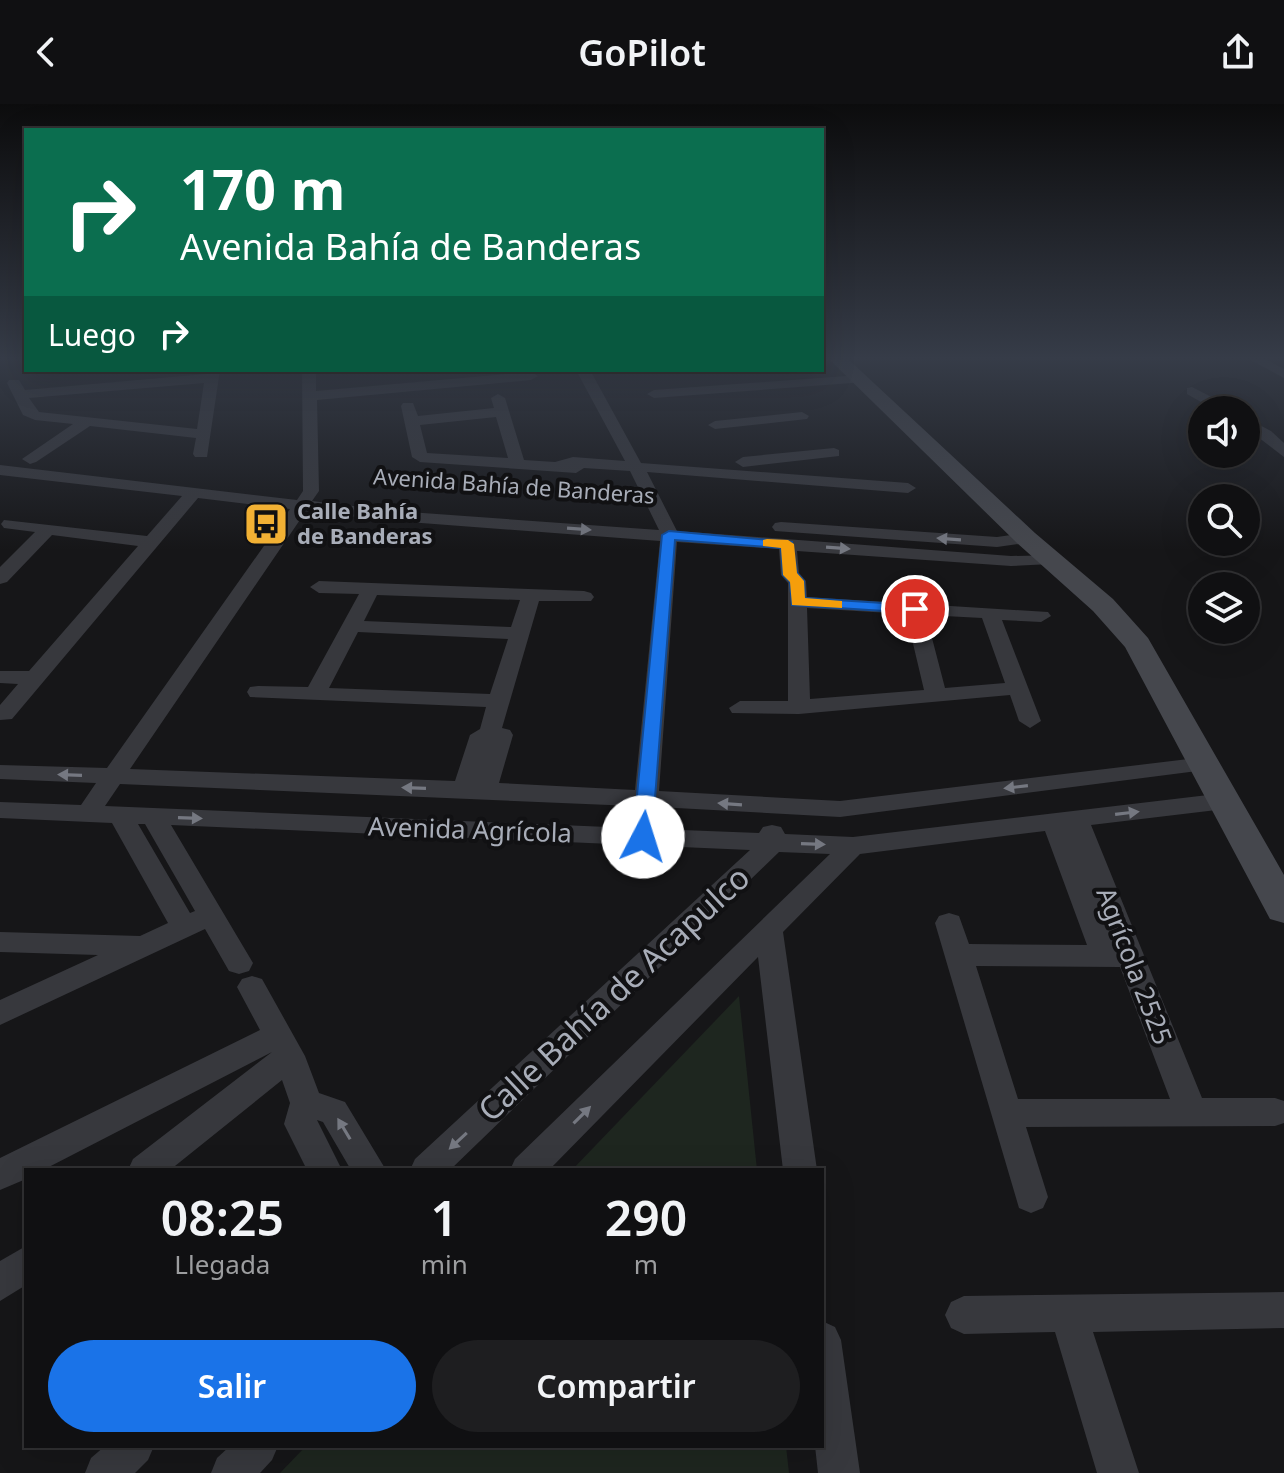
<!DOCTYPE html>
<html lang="es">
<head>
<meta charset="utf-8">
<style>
	body { margin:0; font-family:"Noto Sans",sans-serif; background:#1e1e20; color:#f1f3f6; height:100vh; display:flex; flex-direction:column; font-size:30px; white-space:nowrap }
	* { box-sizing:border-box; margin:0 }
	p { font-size:26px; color:#9c9d9f }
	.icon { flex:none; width:44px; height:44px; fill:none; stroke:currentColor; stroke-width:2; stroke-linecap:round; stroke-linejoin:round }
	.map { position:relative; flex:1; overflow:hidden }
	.panel { position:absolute; left:24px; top:1064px; width:800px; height:280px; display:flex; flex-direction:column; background:#101012; border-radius:0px; box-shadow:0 8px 32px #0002,0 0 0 2px #303032 }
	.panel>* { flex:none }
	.banner { position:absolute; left:24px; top:24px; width:800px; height:244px; border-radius:0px; box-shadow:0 8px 32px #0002,0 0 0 2px #303032; background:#0b6e4f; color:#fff; overflow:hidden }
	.controls { position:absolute; left:1188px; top:292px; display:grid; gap:16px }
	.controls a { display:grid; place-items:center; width:72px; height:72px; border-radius:50%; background:#101012; box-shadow:0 8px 32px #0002,0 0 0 2px #303032; font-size:40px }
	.pin { position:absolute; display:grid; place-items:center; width:68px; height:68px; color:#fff; margin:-34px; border:4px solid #fff; border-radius:50%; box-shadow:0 2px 8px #0007 }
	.me { position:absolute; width:88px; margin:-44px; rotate:5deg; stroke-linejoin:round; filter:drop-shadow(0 0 6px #0008) }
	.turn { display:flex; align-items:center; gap:28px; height:168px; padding:0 24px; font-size:36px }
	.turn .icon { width:104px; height:104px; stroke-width:2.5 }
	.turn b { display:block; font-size:56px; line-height:68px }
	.then { display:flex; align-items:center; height:76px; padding:0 24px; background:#0003; gap:16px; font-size:30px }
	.eta { display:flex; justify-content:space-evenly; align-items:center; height:136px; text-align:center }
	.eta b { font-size:48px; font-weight:600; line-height:56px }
	.cta { display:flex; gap:16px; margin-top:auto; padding:16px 24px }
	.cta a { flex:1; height:92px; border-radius:48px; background:#1a73e8; color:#fff; font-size:32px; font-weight:600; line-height:92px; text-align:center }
	.cta a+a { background:#1e1e20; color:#f1f3f6 }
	header { display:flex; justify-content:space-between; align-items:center; height:104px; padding:0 24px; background:#101012; font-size:36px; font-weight:600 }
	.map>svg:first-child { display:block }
	.green { fill:#1e261f }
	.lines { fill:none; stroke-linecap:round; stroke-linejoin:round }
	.street { fill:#37383d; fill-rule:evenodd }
	.secondary { fill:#45474d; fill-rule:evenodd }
	.oneway { fill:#757881 }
	.route { fill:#1a73e8; stroke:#114b97; stroke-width:2 }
	.slow { fill:#f59e0b }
	.labels { text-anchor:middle; stroke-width:8; stroke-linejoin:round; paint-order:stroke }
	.far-street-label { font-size:22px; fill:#a8adb8; stroke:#111113 }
	.far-poi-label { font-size:22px; font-weight:bold; fill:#a8adb8; stroke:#111113; text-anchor:start }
	.street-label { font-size:26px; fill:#a8adb8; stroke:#111113 }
	.near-street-label { font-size:32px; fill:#a8adb8; stroke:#111113 }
</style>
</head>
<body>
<header><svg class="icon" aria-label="back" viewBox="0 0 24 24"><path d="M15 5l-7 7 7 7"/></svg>GoPilot<svg class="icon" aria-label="share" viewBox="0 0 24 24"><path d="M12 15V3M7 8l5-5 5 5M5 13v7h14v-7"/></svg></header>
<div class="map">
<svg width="1284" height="1369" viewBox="0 0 1284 1369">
	<rect width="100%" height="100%" fill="#161618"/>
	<!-- green -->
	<g class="green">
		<path d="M739,892L757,1066H572Z"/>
		<path d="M306,1342H786L789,1369H280Z"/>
	</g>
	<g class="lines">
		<!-- street -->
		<g class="street">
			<path d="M1249,255H1265L1284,265V274Z"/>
			<path d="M206,266H220L207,353H195L193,350L196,334L90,322L36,358L30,360L22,355L73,320L35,316L23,311L7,279L9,276H19L25,286L206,270ZM204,279L197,325L39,308L29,294Z"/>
			<path d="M302,266H316V287L531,268L538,272L531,276L317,296L319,387L312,397L395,407L659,426L630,367L584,364L576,369L420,358L412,353L401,302L403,299H413L418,312L494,304L491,294L498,290L505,294L524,356L555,358L573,353L625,357L576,266H590L641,359L908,379L916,384L908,389L647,368L677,427L1011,452L1057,451L1060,455L1057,459L1051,460L1011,462L797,447L799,469L806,477L807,493L1048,508L1051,512L1041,518L1002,516L1041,617L1030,624L1019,617L1010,591L799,610L732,609L729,604L740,597H788V479L781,471L779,445L677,438L659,687L840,697L1205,653L1213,655L1217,660L1213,665L840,713L658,703L656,725L759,729L763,723L772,721L781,723L785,730L853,733L1225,689L1234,691L1237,697L1234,703L1225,705L1091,721L1202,994H1275L1284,997V1019L1275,1022L1026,1023L1048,1093L1043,1104L1031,1109L1019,1104L935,819L939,812L949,809L959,812L969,840L1087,841L1045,727L860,750L783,828L817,1066H783L758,853L549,1066H510L515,1055L830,750L779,748L450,1066H410L415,1055L750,746L171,721L253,859L249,867L239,870L229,867L205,825L0,921V896L98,851L0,848V828L140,832L168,819L112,719L0,714V698L81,701L96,679L0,675V661L107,664L290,405L198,394L12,615L0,616V601L18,580L0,579V567H29L138,442L52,431L7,478L0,480V463L35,428L4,424L1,420L4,416L147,432L182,392L0,371V361L297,396L303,387ZM496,313L508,354L427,349L420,321ZM306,407L395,417L660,437L635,686L499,679L513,631L510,626L502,624L539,497H591L594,493L591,489L584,487L319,477L310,483L319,489L359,490L308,583L258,582L250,583L247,588L250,593L486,603L480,625L470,631L455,677L130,665ZM377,491L520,496L511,523L364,517ZM807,504L906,510L924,586L810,595ZM926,511L982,514L1005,579L945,584ZM358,528L508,535L490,590L329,584ZM120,680L633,702L631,724L105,702ZM138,720H145L195,807L190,809ZM976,862L1120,863L1170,995H1018Z"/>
			<path d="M860,271L865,272V278L654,294L647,290L654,286Z"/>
			<path d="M1192,283L1231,303L1233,306H1215L1187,290V284Z"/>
			<path d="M802,308L809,312L807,315L715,325L708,321L715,317Z"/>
			<path d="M1246,314L1271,327L1284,339V353L1246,324Z"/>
			<path d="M834,344L839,346V352L743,363L735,358L743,353Z"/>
			<path d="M781,418L997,433L1026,429L1035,434L1026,439L997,443L775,427L772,423L775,419Z"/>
			<path d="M252,872L262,875L305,952L319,989L345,998L386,1066H351L323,1018L317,1016L342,1066H307L284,1020L290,999L282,976L170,1066H128L133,1055L272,948L43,1066H26V1075L0,1086V1054L260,926L237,883L242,875Z"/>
			<path d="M26,1142V1181L0,1197V1157Z"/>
			<path d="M1284,1188V1224L1093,1228L1139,1369H1097L1055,1228L964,1230L951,1224L945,1211L951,1198L964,1192Z"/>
			<path d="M822,1217L835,1223L841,1236L860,1369H818L815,1342H822Z"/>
			<path d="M105,1342H154L148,1356L135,1369H85L91,1354Z"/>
			<path d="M230,1342H278L272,1356L260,1369H211L217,1354Z"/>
		</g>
		<!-- secondary -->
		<path class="secondary" d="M829,255H848L1035,429L1113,495L1148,534L1284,771V819L1270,815L1125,543L1093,507L1017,439Z"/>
	</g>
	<!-- one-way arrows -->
	<defs><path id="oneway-solid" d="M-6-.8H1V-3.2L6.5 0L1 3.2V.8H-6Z" transform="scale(2)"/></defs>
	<g class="oneway">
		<use href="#oneway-solid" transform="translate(579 425) rotate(4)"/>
		<use href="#oneway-solid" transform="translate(949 435) rotate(-176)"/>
		<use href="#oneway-solid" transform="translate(838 444) rotate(4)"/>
		<use href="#oneway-solid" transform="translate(70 671) rotate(-178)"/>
		<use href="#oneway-solid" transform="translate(1016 683) rotate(173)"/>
		<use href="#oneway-solid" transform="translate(414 684) rotate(-178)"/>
		<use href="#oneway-solid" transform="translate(730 700) rotate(-176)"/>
		<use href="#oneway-solid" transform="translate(1127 709) rotate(-7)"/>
		<use href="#oneway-solid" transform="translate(190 714) rotate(2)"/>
		<use href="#oneway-solid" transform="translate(813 740) rotate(2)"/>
		<use href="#oneway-solid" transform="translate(582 1011) rotate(-45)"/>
		<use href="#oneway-solid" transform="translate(344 1025) rotate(-121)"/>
		<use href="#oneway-solid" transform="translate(458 1037) rotate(137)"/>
	</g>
	<!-- sky -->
	<linearGradient id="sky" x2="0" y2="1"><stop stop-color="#0c0c0d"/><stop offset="0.57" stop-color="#363c48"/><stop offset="1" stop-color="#363c48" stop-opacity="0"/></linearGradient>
	<rect width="1284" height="446" fill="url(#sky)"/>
	<!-- route -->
	<path class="route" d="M669,427L792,438L797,469L804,477L805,494L915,501L922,505L915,509L792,501L790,478L783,471L781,444L675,436L652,733L643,739L633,733L662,431Z"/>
	<!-- slow -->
	<path class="slow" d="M767,435L788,436L794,440L797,469L804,477L805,494L842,497V504L792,501L790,478L783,471L781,444L763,442V436Z"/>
	<!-- icons -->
	<defs>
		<g id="bus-square" transform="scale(2.3)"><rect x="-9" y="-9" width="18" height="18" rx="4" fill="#f2b134" stroke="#111113"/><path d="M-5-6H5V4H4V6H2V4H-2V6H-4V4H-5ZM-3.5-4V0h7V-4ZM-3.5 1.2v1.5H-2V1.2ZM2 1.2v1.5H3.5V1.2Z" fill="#111"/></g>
	</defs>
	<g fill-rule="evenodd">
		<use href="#bus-square" x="266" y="420"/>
	</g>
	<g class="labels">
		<!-- far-street labels -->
		<g class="far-street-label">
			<text transform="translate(514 382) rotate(4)" y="8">Avenida Bahía de Banderas</text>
		</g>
		<!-- far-poi labels -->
		<g class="far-poi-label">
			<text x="297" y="415">Calle Bahía<tspan x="297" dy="25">de Banderas</tspan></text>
		</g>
		<!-- street labels -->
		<g class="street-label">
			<text transform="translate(470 726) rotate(2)" y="9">Avenida Agrícola</text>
			<text transform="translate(1134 862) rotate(69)" y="9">Agrícola 2525</text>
		</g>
		<!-- near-street labels -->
		<g class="near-street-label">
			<text transform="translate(614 890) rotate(-43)" y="11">Calle Bahía de Acapulco</text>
		</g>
	</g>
</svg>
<div class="controls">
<a><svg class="icon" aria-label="sound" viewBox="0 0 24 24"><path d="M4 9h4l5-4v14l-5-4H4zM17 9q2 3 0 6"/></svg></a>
<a><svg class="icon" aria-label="search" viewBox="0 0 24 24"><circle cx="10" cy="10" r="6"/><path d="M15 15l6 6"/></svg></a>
<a><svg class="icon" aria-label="layers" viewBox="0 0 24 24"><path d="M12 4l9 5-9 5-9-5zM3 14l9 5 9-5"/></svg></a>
</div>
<div class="pin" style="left:915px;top:505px;background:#d93025"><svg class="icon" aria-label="arrive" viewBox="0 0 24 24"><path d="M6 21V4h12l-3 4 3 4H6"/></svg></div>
<svg class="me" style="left:643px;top:733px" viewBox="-20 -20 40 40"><circle r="19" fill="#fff"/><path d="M0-13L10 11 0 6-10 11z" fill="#1a73e8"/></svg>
<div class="banner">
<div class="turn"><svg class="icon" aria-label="right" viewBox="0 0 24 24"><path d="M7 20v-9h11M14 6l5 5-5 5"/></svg><div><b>170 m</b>Avenida Bahía de Banderas</div></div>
<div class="then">Luego<svg class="icon" aria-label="right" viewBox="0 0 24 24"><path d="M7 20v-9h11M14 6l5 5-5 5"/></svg></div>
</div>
<section class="panel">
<div class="eta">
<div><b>08:25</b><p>Llegada</p></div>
<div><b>1</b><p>min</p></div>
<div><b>290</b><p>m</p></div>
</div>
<div class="cta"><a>Salir</a><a>Compartir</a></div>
</section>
</div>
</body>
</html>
